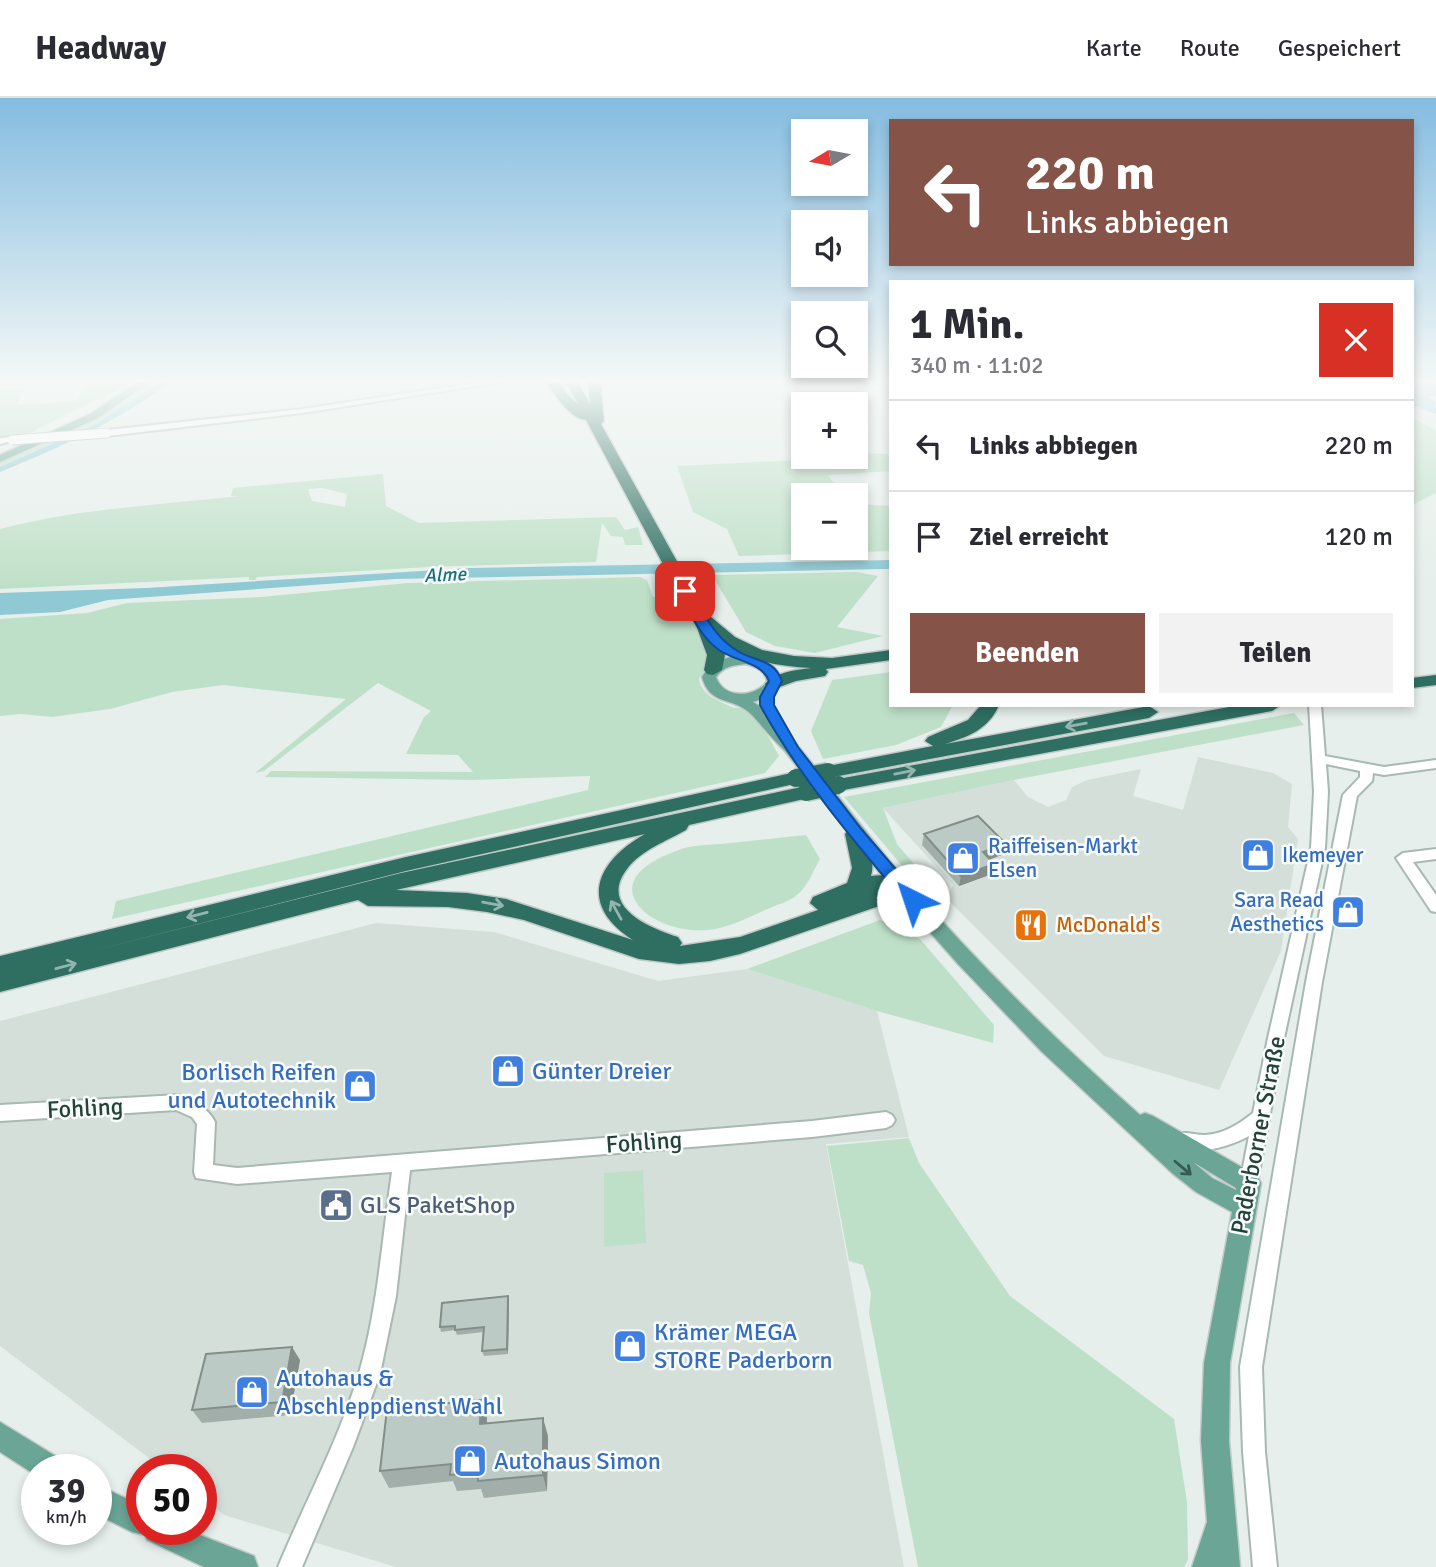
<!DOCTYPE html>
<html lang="de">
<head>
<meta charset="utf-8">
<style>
	body { margin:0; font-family:Signika,sans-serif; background:#f2f2f3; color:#2b2b33; height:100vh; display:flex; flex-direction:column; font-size:26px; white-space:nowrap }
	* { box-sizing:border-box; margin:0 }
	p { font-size:23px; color:#7c7c81 }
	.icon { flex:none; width:38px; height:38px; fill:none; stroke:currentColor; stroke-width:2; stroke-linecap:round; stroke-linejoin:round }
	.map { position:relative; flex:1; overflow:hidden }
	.side { position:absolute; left:889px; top:182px; width:525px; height:427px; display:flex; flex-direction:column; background:#fff; border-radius:0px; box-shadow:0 4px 10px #0003 }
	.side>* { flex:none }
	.banner { position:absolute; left:889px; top:21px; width:525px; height:147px; border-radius:0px; box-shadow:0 4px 10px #0003; background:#855347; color:#fff; overflow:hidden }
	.needle { width:46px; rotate:260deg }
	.tools { position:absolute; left:791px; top:21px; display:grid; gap:14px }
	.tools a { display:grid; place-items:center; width:77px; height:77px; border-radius:0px; background:#fff; box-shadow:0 4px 10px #0003; font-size:35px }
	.speed { position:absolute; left:21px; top:1356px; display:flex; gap:14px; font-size:35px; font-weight:700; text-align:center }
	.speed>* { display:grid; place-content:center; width:91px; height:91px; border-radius:50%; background:#fff; box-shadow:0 4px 10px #0003; line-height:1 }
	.speed small { font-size:18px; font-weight:400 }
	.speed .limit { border:10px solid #d22; background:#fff; color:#111 }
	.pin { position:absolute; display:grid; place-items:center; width:60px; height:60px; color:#fff; margin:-30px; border-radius:14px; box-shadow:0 4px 10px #0006 }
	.me { position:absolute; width:77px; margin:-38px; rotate:319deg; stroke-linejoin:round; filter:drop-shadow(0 0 5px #0008) }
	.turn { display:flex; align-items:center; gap:24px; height:147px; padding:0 21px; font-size:32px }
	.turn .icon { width:91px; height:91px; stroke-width:2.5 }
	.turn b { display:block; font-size:49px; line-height:60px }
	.round { display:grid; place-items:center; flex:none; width:74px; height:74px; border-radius:0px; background:#f2f2f3 }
	.headline { display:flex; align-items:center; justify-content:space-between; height:119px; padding:0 21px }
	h1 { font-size:42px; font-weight:800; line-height:52px }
	.primary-button { display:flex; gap:14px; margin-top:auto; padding:14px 21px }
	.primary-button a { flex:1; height:80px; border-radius:0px; background:#855347; color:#fff; font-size:28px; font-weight:800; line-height:80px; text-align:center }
	.primary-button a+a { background:#f2f2f3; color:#2b2b33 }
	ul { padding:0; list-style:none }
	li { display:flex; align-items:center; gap:21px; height:91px; padding:0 21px; border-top:2px solid #e1e1e2 }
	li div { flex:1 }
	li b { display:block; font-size:26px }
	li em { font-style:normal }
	header { display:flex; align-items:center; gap:42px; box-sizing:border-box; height:98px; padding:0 35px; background:#fff; border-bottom:2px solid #e1e1e2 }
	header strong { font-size:33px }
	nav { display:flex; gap:38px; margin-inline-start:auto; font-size:24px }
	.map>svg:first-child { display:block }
	.built { fill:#d4dfda }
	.green { fill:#bfe0c8; fill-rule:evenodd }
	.water { fill:#8ec9d4 }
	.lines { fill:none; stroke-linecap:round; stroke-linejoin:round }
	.minor-casing { stroke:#a8b8b2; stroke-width:4 }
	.major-casing { stroke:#c2cac8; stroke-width:3 }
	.highway-casing { stroke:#c2cac8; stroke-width:3 }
	.minor { fill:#fff; fill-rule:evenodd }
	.major { fill:#6aa596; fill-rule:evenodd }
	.highway { fill:#2f6f62; fill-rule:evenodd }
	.minor-bridge-casing { stroke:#a8b8b2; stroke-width:11; stroke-linecap:butt }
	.highway-bridge-casing { stroke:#c2cac8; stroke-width:21; stroke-linecap:butt }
	.minor-bridge { stroke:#fff; stroke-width:9 }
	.highway-bridge { stroke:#2f6f62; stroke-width:18 }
	.wall { fill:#a1aea9 }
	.shaded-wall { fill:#838d89 }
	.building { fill:#bbcac4; stroke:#838d89; stroke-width:2 }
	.oneway { stroke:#93b5ae }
	.oneway2 { stroke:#365b51 }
	.route { fill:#1a73e8; stroke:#114b97; stroke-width:2 }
	.labels { text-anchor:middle; stroke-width:5; stroke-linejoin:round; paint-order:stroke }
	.far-water-label { font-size:19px; font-style:italic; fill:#1c6f80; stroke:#f7fbf9 }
	.shop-label { font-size:21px; fill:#366cbe; stroke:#f7fbf9; text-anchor:start }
	.food-label { font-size:21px; fill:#c56008; stroke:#f7fbf9; text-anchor:start }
	.near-shop-label { font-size:24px; fill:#366cbe; stroke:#f7fbf9; text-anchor:start }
	.near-street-label { font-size:24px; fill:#24423a; stroke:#f7fbf9 }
	.near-service-label { font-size:24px; fill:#4e5e75; stroke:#f7fbf9; text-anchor:start }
</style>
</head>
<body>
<header>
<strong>Headway</strong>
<nav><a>Karte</a><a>Route</a><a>Gespeichert</a></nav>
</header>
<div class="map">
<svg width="1436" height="1469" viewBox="0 0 1436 1469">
	<rect width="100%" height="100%" fill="#e6efeb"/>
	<!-- built -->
	<g class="built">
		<path d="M1198,659L1273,675L1292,686L1288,729L1298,741L1281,853L1219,992L1104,958L947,801L953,787L883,710L1014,682L1028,699L1048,709L1066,702L1072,689L1087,682L1141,671L1133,698L1183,712Z"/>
		<path d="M376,825L494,834L658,883L747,871L877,913L909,1039L826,1046L904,1469H396L224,1417L201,1399V1372H165L0,1248V923Z"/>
	</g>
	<!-- green -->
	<g class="green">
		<path d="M89,282H129L103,301L96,302L30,335L0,338V292L25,291L16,307L77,303Z"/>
		<path d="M158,282H165L94,327L0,369V365L97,322Z"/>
		<path d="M1412,320L1436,332V395L1412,407Z"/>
		<path d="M861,355L887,356L891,360V373L828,377L842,397H803V450H856V406L891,408V453L739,458L727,431L693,414L677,368L856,359V356Z"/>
		<path d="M383,376L386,408L419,425L616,419L625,432L638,429L643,447H625L623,439L611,438L602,425L596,464L428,469L257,479L255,482H249V479L0,491V431C81,410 159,407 241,398H231L233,390ZM322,390L347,396L345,409L312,403L308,391Z"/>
		<path d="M857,474L878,478L837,529L883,538L815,555L775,548L746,534L712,477Z"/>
		<path d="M640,479L647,482L653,499H677L706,546L710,564L699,580C701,598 720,603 734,610C755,606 770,643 779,658L765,675L112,821L116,803L588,692L590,678L472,682L265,679L271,673L473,674L458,657L406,656L424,619L431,613L378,585L264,673L255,675L346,601L223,587L172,594L110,611L52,619L21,616L0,618V521L87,515L127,505L261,499L408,485Z"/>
		<path d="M891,574V607H953L941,629L896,647L823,661L811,633L832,582Z"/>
		<path d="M1294,615L1304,627L1014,682L883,710L897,746L919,772L909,776L844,699Z"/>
		<path d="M806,737L820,761C814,771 807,790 797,797C789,804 773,808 763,813C745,821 728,830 708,832C649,837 587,783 679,752C691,747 707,747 721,746C749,743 778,740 806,737Z"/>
		<path d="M880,822L920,841L994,927L993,945L877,913L747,871Z"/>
		<path d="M909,1040L919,1065L1010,1198L1174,1321L1187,1404L1188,1462L1184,1469H918L869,1215L871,1195L863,1167L849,1163L827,1048Z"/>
		<path d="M643,1072L646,1145L604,1149V1075Z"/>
	</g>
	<!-- water -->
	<g class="water">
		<path d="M165,282H173C121,322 61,349 0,374V369L94,327Z"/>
		<path d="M1426,282H1436V297L1429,299L1436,304V316L1412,307V285Z"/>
		<path d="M891,462V471H884L395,481L108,502L60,514L0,517V495L146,490L470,470Z"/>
	</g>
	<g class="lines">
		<!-- minor casing -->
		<g class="minor-casing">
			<g id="minor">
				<path d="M0,282H12L0,287Z"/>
				<path d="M495,282H515L302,315L107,338L103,335L107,332L302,311Z"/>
				<path d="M0,340L12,339L16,342L0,346Z"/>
				<path d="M1309,607H1321L1325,658L1384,669L1436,662V670L1384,677L1373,675L1372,683L1357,698L1322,884L1262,1269L1265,1354L1277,1469H1253L1243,1354L1240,1269L1306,884L1343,697L1360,679V673L1326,666L1328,694L1325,750L1284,940L1256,1091L1249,1093L1242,1091L1240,1085L1249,1038C1226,1050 1201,1057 1176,1048L1173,1042L1176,1036C1185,1033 1195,1037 1205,1037C1224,1036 1239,1026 1253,1015L1268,940L1311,750L1314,694Z"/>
				<path d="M1436,751V761L1413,764L1436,797V814L1431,813L1396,760L1403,755Z"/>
				<path d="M178,997C194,1002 207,1009 215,1024L213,1067L237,1070L812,1023L886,1014L892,1017L895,1022L892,1027L886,1030L812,1039L410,1072L396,1198L380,1276L353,1349L302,1469H278C305,1404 339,1342 359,1275C378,1210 382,1141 392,1074L237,1086L196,1080L194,1074L197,1026L192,1019L176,1012L0,1023V1007Z"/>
			</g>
		</g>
		<!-- major casing -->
		<g class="major-casing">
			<g id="major">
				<path d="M141,282H153L98,320L0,364V357L90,316Z"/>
				<path d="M736,558C756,557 778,563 782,585C774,596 766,600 753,604L761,609L775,627L797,647C835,693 871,742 910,787C982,870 1059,945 1140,1017L1145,1015L1153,1018L1257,1078L1261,1085L1230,1265L1229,1343L1240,1469H1192L1207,1424L1201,1343L1204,1265L1232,1114L1196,1094L1172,1075L1042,954L958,866L896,796L785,653C773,642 763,629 752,617C734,598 710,609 702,579C710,565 720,561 736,558ZM746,566C758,570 765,572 767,584C753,600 724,601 716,579C724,568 734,567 746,566ZM1193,1064L1236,1090V1092L1212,1080Z"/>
				<path d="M0,1324L62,1362L66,1372H37V1378L0,1354Z"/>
				<path d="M96,1386L142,1408V1432H187L254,1458L258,1469H204L147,1442L145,1437L132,1434L96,1416Z"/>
			</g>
		</g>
		<!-- highway casing -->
		<g class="highway-casing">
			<g id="highway">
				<path d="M546,282H558L566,295L578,306L565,282H577L590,306L588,282H600L604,323L601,326L705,514L735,539L762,552L794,558L832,560L891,552V562L826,571L828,574L825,578L796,583L774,591L768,590L765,586C776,574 795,572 811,570C778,568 744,563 718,542L725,557L722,572L713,577L707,576L704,572L707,557L697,530L586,322C570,321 554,296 546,282Z"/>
				<path d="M1436,577V587L1412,590V580Z"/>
				<path d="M981,607H999C989,631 968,639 945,646L1149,608L1158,614L1149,620L828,680L821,678L818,674L821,670L828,668L933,648L925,643L928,639L968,622Z"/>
				<path d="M1240,607H1281L1272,613L838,693L831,692L828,687L831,682L838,681Z"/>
				<path d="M796,674L803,676L806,680L803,684L406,773L76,857L401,775L806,688L813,689L816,694L813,699L689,727L686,732C667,743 641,752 627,771C598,809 650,830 678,839L682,845L680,848L740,839L818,812L810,805L813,799L847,785L852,770L845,736L849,731H863C870,743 875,765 871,778C885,776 906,778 914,791L911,797L740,856L710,863L679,866L639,861L524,822L487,814L448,809L368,808L358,802L0,894V858L406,759ZM645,736C595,764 578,807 633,842L506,801L467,795L396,792Z"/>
			</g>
		</g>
		<!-- minor -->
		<use href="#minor" class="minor"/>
		<!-- major -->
		<use href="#major" class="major"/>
		<!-- highway -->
		<use href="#highway" class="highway"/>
		<!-- minor-bridge casing -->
		<g class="minor-bridge-casing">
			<path id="minor-bridge" d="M12,342L107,335"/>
		</g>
		<!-- highway-bridge casing -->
		<g class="highway-bridge-casing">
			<g id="highway-bridge">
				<path d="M796,680L828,674"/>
				<path d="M806,694L838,687"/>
			</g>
		</g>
		<!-- minor-bridge -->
		<use href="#minor-bridge" class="minor-bridge"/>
		<!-- highway-bridge -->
		<use href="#highway-bridge" class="highway-bridge"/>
	</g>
	<!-- wall -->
	<g class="wall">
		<path d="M924,736L1004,756L990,761L992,776L959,788L922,747Z"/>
		<path d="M508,1198L509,1203L508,1256L484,1258L482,1253L483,1234L457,1237L455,1232L441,1234L440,1229Z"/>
		<path d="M300,1262L290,1317L202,1325L192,1312Z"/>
		<path d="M487,1319V1326L548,1338L547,1393L484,1400L481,1391L457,1393L453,1383L389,1390L380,1373Z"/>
	</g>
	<!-- shaded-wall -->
	<g class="shaded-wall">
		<path d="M1006,746L1004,756L981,765L983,754Z"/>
		<path d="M994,766L992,776L959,788L961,778Z"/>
		<path d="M508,1198L509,1203L508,1256L507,1251Z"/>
		<path d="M292,1249L300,1262L290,1317L282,1304Z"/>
		<path d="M481,1302L487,1319L486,1344L480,1326Z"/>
		<path d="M543,1320L548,1338L547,1393L543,1377Z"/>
	</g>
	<!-- building -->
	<g class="building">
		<path d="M978,718L1006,746L983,754L994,766L961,778L924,736Z"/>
		<path d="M508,1198L507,1251L482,1253L484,1229L455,1232V1228L440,1229L442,1205Z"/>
		<path d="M292,1249L282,1304L192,1312L206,1256Z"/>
		<path d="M481,1302L480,1326L543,1320V1377L478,1383V1374L450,1377L451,1366L380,1373L387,1311Z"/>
	</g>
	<!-- one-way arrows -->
	<defs><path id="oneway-shaft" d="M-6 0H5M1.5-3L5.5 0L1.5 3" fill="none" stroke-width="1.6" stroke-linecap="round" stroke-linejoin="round" transform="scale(1.75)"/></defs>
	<g class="oneway">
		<use href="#oneway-shaft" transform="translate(1076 627) rotate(170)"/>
		<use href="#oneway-shaft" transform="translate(905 674) rotate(-11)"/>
		<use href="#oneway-shaft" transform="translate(493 806) rotate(10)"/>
		<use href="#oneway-shaft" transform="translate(616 812) rotate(-119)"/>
		<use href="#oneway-shaft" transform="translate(197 817) rotate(166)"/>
		<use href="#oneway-shaft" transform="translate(66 868) rotate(-15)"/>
	</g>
	<use class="oneway2" href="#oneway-shaft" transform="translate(1183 1070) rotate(40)"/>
	<!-- sky -->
	<linearGradient id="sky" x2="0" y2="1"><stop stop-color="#84bce0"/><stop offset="0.58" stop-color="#f4f8f6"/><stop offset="1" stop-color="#f4f8f6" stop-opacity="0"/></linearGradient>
	<rect width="1436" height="488" fill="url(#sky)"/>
	<!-- route -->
	<path class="route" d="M685,489L689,490C704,514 713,539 739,554C757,564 774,561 782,583L774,599V607L798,649L862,732L919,798L921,802L919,806H907C854,743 800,680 760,607V599L769,583C762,564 734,563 719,552C699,538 690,513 678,493Z"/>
	<!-- icons -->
	<defs>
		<g id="shop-square" transform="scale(1.75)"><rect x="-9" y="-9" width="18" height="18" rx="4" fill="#3f7fe0" stroke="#f7fbf9"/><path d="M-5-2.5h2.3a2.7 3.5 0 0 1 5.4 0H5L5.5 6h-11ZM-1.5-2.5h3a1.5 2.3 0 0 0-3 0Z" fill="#fff"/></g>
		<g id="restaurant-square" transform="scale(1.75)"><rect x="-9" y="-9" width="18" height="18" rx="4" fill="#e8710a" stroke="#f7fbf9"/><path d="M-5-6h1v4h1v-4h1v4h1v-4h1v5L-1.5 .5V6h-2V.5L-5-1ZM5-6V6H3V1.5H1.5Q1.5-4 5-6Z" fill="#fff"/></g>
		<g id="civic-square" transform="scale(1.75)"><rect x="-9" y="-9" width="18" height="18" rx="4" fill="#5c6f8a" stroke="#f7fbf9"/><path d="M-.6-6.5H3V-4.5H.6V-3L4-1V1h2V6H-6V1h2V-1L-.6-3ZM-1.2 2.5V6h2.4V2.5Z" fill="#fff"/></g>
	</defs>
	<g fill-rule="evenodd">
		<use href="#shop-square" x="1258" y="757"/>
		<use href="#shop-square" x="963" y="760"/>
		<use href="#shop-square" x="1348" y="814"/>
		<use href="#restaurant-square" x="1031" y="827"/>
		<use href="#shop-square" x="508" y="973"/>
		<use href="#shop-square" x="360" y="988"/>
		<use href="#civic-square" x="336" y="1107"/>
		<use href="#shop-square" x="630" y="1248"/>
		<use href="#shop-square" x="252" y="1294"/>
		<use href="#shop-square" x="470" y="1363"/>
	</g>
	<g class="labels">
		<!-- far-water labels -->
		<g class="far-water-label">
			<text transform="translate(445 476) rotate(-3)" y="7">Alme</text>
		</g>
		<!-- shop labels -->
		<g class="shop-label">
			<text x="988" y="755">Raiffeisen-Markt<tspan x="988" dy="24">Elsen</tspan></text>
			<text x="1282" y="764">Ikemeyer</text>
			<text x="1324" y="809" text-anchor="end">Sara Read<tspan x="1324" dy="24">Aesthetics</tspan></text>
		</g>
		<!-- food labels -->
		<g class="food-label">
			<text x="1056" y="834">McDonald's</text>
		</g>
		<!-- near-shop labels -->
		<g class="near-shop-label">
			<text x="532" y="981">Günter Dreier</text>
			<text x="336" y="982" text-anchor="end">Borlisch Reifen<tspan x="336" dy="28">und Autotechnik</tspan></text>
			<text x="654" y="1242">Krämer MEGA<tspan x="654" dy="28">STORE Paderborn</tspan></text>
			<text x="276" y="1288">Autohaus &amp;<tspan x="276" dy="28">Abschleppdienst Wahl</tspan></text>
			<text x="494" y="1371">Autohaus Simon</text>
		</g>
		<!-- near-street labels -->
		<g class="near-street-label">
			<text transform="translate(85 1010) rotate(-3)" y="8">Fohling</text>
			<text transform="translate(1258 1037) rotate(-79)" y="8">Paderborner Straße</text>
			<text transform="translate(644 1044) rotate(-4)" y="8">Fohling</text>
		</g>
		<!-- near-service labels -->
		<g class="near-service-label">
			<text x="360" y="1115">GLS PaketShop</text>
		</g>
	</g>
</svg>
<div class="tools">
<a><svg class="needle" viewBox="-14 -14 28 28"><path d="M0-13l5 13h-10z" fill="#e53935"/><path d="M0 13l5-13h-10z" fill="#7c7c81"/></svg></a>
<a><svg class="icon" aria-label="sound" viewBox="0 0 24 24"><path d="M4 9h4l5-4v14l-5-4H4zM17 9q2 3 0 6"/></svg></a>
<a><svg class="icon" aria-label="search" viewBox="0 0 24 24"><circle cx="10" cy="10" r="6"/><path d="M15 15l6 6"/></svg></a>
<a>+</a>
<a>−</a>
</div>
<div class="speed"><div>39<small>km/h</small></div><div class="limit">50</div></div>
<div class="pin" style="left:685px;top:493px;background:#d93025"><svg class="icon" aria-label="arrive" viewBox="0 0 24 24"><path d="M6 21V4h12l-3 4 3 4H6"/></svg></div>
<svg class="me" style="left:913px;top:802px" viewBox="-20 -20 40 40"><circle r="19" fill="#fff"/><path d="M0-13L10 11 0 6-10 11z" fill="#1a73e8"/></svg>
<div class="banner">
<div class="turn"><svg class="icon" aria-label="left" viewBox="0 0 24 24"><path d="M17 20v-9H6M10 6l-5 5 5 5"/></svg><div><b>220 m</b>Links abbiegen</div></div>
</div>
<section class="side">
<div class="headline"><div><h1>1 Min.</h1><p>340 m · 11:02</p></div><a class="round" style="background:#d93025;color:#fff"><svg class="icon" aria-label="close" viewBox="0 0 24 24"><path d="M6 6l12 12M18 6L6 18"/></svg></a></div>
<ul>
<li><svg class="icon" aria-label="left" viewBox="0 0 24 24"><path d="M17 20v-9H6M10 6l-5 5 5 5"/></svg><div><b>Links abbiegen</b></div><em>220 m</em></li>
<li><svg class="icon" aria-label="arrive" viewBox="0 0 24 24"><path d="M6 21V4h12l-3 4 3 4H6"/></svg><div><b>Ziel erreicht</b></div><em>120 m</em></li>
</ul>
<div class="primary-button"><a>Beenden</a><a>Teilen</a></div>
</section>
</div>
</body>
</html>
